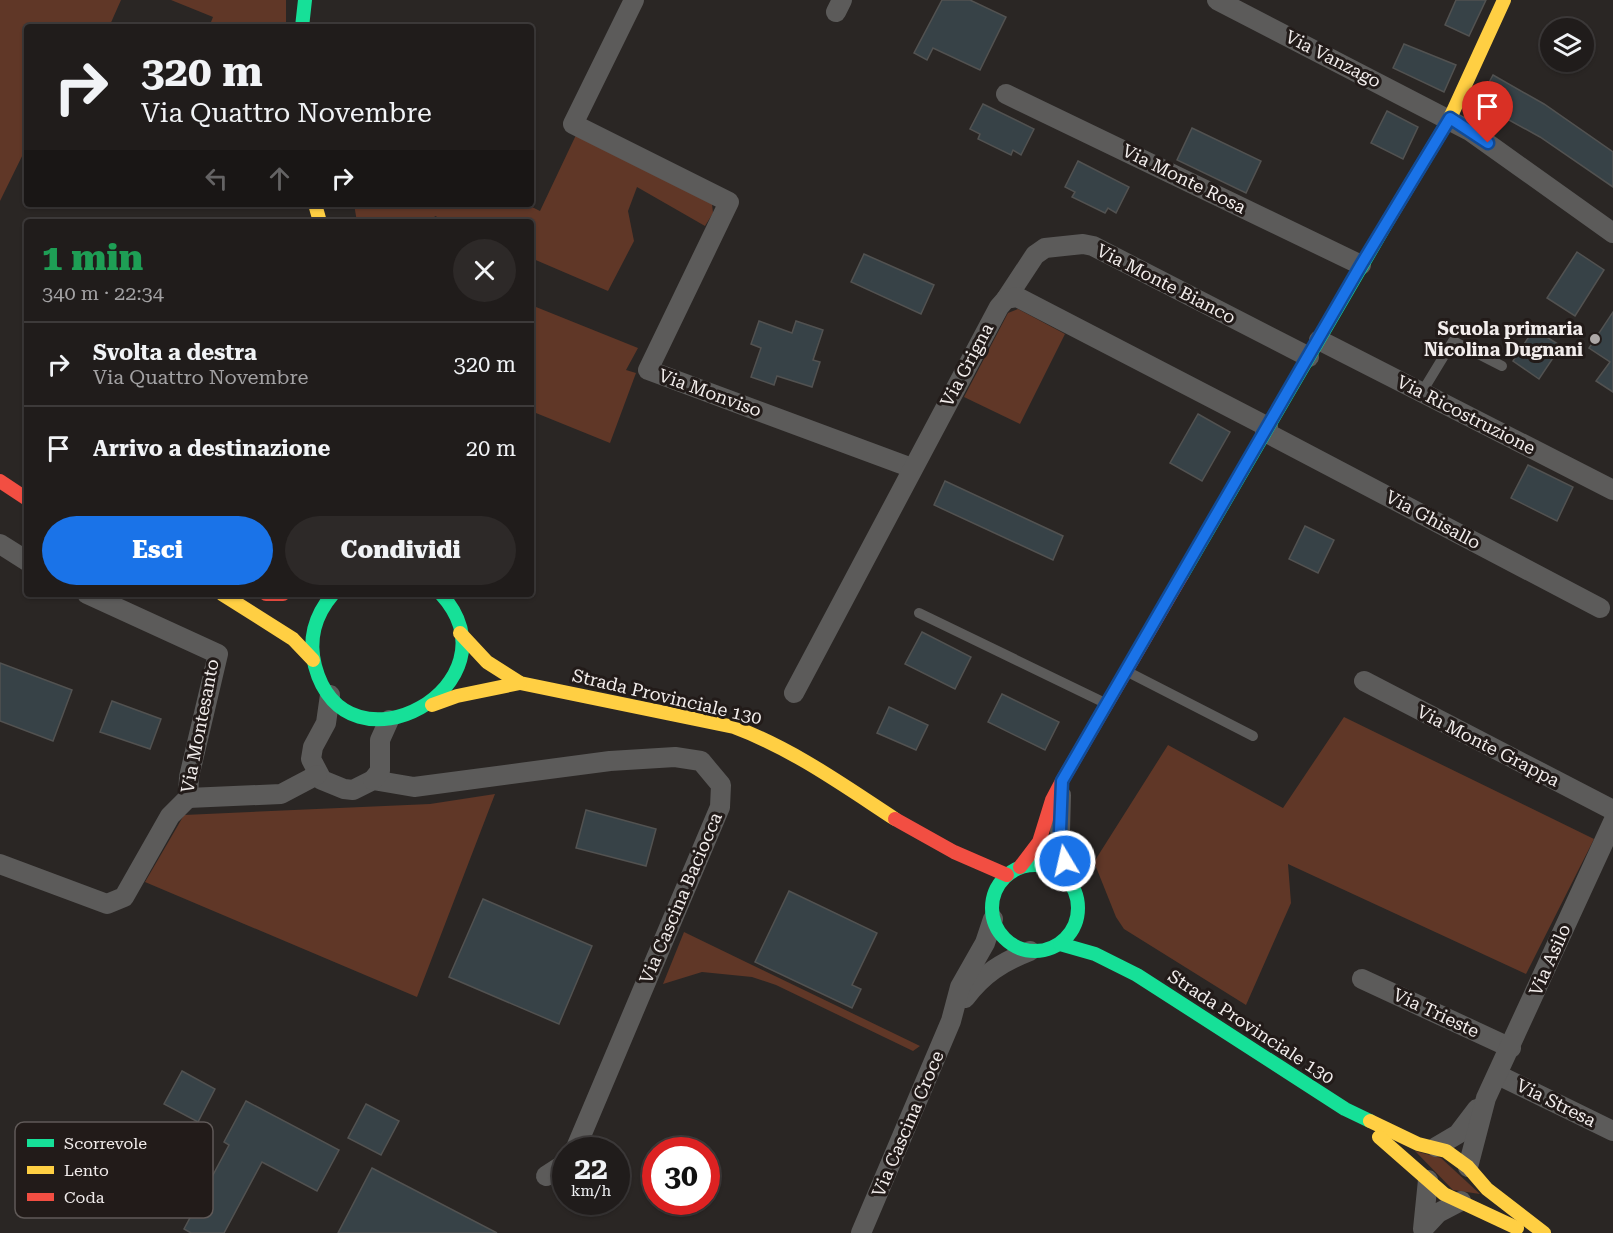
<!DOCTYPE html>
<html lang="it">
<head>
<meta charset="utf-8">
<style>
	body { margin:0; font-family:"Roboto Serif",serif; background:#2d2928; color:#f1f3f6; height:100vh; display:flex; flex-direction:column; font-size:22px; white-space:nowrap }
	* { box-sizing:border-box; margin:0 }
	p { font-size:20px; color:#a2a1a3 }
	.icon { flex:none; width:33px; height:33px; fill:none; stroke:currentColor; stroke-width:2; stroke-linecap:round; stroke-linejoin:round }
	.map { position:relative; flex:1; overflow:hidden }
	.panel { position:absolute; left:24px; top:219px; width:510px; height:378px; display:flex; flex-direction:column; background:#201c1b; border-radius:6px; box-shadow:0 2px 4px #0004,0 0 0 2px #3d3a3a }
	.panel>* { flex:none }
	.banner { position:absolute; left:24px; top:24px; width:510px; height:183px; border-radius:6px; box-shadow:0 2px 4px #0004,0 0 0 2px #3d3a3a; background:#201c1b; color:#f1f3f6; overflow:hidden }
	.fabs { position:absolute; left:1540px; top:18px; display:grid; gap:12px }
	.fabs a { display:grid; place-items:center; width:54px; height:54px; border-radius:50%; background:#201c1b; box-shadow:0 2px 4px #0004,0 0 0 2px #3d3a3a; font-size:30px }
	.speed { position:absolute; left:552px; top:1137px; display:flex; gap:12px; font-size:30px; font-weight:700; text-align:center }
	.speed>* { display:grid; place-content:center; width:78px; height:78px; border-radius:50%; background:#201c1b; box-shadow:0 2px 4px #0004,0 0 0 2px #3d3a3a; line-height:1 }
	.speed small { font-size:15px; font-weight:400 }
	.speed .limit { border:9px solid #d22; background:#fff; color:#111 }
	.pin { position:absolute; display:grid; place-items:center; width:51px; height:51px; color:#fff; margin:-62px -26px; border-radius:50% 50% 50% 0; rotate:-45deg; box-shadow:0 0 6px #0007 }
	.pin .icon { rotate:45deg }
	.me { position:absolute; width:66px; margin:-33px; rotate:351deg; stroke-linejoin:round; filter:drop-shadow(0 0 4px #0008) }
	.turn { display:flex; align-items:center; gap:21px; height:126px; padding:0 18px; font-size:27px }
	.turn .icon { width:78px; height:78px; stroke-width:2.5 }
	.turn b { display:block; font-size:42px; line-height:51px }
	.lanes { display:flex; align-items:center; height:57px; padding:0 18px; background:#0003; justify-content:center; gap:30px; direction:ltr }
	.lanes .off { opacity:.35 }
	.round { display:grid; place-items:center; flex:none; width:63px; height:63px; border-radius:32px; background:#2d2928 }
	.overview { display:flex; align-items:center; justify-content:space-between; height:102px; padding:0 18px }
	h1 { font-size:36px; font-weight:800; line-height:45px; color:#1e9e55 }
	.action { display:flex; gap:12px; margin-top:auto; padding:12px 18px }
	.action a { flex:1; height:69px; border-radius:36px; background:#1a73e8; color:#fff; font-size:24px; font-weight:800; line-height:69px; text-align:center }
	.action a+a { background:#2d2928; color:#f1f3f6 }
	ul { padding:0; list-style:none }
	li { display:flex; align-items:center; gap:18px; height:84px; padding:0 18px; border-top:2px solid #3d3a3a }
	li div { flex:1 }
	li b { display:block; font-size:22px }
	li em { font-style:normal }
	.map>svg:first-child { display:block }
	.green { fill:#603727 }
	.building { fill:#374247; stroke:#525251; stroke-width:1.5 }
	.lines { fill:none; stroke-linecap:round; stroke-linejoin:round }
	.lane { stroke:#5c5b5a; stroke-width:10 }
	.street { stroke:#5c5b5a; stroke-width:20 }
	.fast { stroke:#16e098; stroke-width:14 }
	.slow { stroke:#ffcf43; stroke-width:14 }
	.jam { stroke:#f24e42; stroke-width:14 }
	.route-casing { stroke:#114b97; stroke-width:15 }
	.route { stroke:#1a73e8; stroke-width:10 }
	.poi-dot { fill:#aca7a6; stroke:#221b19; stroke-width:2 }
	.labels { text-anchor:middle; stroke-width:6; stroke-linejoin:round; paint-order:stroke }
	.street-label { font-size:18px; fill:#f2edec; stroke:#221b19 }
	.poi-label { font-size:18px; font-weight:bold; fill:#f2edec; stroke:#221b19; text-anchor:end }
	.key { fill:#221b19; stroke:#605a58; stroke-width:1.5 }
	.key-label { font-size:16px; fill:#f2edec }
</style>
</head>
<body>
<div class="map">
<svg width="1613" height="1233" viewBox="0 0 1613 1233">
	<rect width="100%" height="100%" fill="#2a2624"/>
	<!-- green -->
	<g class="green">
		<path d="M0,0H121L109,27H27V146L0,201Z"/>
		<path d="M171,0H286V27H209L213,17Z"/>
		<path d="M576,135L712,204L713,213L705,226L637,187L628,211L634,241L608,291L531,258V222H449L435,216L432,222H357L354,204H526L540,211Z"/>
		<path d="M531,305L638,348L626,370L636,373L610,443L531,411Z"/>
		<path d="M1018,309L1065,334L1020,424L964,397L1008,313Z"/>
		<path d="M1344,717L1594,839L1526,974L1288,864L1291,903L1246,1005L1124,929L1116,917L1094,862L1168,745L1283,808Z"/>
		<path d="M495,794L417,997L145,882L184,815L430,804Z"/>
		<path d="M684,932L920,1046L913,1051L776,985L752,977L702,972L663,984Z"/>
		<path d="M1415,1151L1441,1158L1480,1194L1453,1190Z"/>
	</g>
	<!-- building -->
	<g class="building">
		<path d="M942,0H970L1006,17L980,70L933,48L927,60L914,53Z"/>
		<path d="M1456,0H1486L1469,36L1445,25Z"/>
		<path d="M1404,44L1456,65L1444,92L1393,68Z"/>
		<path d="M1493,75L1544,104L1613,152V187L1540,137L1478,103Z"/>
		<path d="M983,104L1034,129L1021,155L1013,150L1011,155L978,139L980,134L970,129Z"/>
		<path d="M1387,111L1418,127L1403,159L1371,143Z"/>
		<path d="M1192,128L1261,161L1246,193L1177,160Z"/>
		<path d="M1078,161L1129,187L1116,213L1108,208L1105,213L1072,197L1075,192L1065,187Z"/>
		<path d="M1577,252L1604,270L1575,316L1547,298Z"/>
		<path d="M864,254L934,285L921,314L851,282Z"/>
		<path d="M1613,312V392L1596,381L1610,362L1589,348Z"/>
		<path d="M759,321L792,333L796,321L823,330L813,360L820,362L812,387L777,376L774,385L751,377L761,348L751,344Z"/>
		<path d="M1534,329L1561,346L1539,379L1513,361Z"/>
		<path d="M1198,414L1230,432L1202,481L1170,463Z"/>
		<path d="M1528,465L1573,487L1557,521L1511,498Z"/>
		<path d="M945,481L1063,536L1053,560L934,505Z"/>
		<path d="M1305,526L1334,540L1318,573L1289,559Z"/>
		<path d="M922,632L971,657L955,689L905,664Z"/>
		<path d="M0,663L72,690L53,741L0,721Z"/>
		<path d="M1002,694L1059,722L1045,750L988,722Z"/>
		<path d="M112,701L161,719L150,749L100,732Z"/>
		<path d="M889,707L928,725L916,750L877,733Z"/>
		<path d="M586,810L656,829L646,866L576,848Z"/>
		<path d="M789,891L877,933L852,985L861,989L852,1008L755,962Z"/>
		<path d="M483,899L592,946L559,1024L449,977Z"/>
		<path d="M182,1071L215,1089L198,1122L164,1104Z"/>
		<path d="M246,1101L339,1150L317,1191L262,1162L224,1233H191L184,1229L229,1145L224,1142Z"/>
		<path d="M366,1104L399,1121L381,1155L348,1138Z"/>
		<path d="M372,1168L497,1233H338Z"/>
	</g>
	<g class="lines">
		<!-- lane -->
		<g class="lane">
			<path d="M1422,392L1453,341L1502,366"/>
			<path d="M919,613L1105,703"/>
			<path d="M1128,672L1253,736"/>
		</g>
		<!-- street -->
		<g class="street">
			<path d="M634,0L573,124L729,202L648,370L912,468"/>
			<path d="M1217,0L1470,131L1613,233"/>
			<path d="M836,12L842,0"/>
			<path d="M1006,94L1361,265"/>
			<path d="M1006,299L1035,255L1045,248L1083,244L1093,246L1309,357"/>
			<path d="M1319,340L1613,490"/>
			<path d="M1265,432L1600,608"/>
			<path d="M0,544L27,561"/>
			<path d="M1364,681L1613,810"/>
			<path d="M794,693L999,307L1006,299L1017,297L1268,427"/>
			<path d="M330,695L326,723L313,747L311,759L322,780L344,789L353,790L373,780L414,787L610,761L675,757L701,761L721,785L720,807L575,1150"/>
			<path d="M373,780L380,771V740L389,720"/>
			<path d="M1061,795L1060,831L1068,879"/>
			<path d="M188,798L281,794L317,775"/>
			<path d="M0,864L107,904L124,897L170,816L188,798L189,777L218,654L87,594"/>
			<path d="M1362,979L1511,1048"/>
			<path d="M965,998C983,974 1002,962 1030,951"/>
			<path d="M1498,1075L1613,1131"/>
			<path d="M1436,1147L1458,1134L1477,1109"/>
			<path d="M1468,1167L1486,1098L1613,822"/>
			<path d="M546,1176L566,1163"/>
			<path d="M1428,1180L1423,1229L1438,1213L1461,1201"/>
			<path d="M861,1233L951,1021L960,987L985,943L993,919"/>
		</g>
		<!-- fast -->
		<g class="fast">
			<path d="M302,27L305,0"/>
			<path d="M1182,575L1389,219"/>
			<path d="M333,594C315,615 308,639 315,666C346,783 523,684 441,594"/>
			<circle cx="1035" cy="908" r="43"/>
			<path d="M1060,944L1095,954L1137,975L1345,1109L1370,1121"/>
		</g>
		<!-- slow -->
		<g class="slow">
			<path d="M315,204L320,222"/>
			<path d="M1389,219L1450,118L1504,0"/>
			<path d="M222,594L293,639L313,660"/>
			<path d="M460,633L487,662L520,683L734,727C793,749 843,785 895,819"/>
			<path d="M432,705L457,696L520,683"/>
			<path d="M1370,1121L1418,1144L1446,1151L1468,1167L1487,1189L1544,1233"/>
			<path d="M1379,1137L1444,1194L1517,1228"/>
		</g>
		<!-- jam -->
		<g class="jam">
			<path d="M0,481L27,499"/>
			<path d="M266,594H283"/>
			<path d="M895,819L954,852L1007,875"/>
			<path d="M1020,867L1039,842L1052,800L1062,781L1182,575"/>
		</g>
	</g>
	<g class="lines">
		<!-- route casing -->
		<g class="route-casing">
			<path id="route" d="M1065,861L1060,831L1062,781L1361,265L1450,118L1488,143"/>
		</g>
		<!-- route -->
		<use href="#route" class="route"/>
	</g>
	<!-- markers -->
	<circle class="poi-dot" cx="1595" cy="339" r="6"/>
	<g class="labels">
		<!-- street labels -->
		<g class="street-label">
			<text transform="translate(1333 59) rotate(27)" y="6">Via Vanzago</text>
			<text transform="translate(1184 179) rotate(26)" y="6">Via Monte Rosa</text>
			<text transform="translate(1166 284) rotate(27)" y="6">Via Monte Bianco</text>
			<text transform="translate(967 365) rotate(-62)" y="6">Via Grigna</text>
			<text transform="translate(710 393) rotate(20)" y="6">Via Monviso</text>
			<text transform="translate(1466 415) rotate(27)" y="6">Via Ricostruzione</text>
			<text transform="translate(1433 520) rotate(28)" y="6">Via Ghisallo</text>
			<text transform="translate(667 697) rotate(13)" y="6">Strada Provinciale 130</text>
			<text transform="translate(200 726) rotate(-79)" y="6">Via Montesanto</text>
			<text transform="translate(1488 746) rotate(27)" y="6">Via Monte Grappa</text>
			<text transform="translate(681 898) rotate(-67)" y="6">Via Cascina Baciocca</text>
			<text transform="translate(1550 960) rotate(-66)" y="6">Via Asilo</text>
			<text transform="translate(1436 1013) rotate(25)" y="6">Via Trieste</text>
			<text transform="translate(1251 1027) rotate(33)" y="6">Strada Provinciale 130</text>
			<text transform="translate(1556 1103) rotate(26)" y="6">Via Stresa</text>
			<text transform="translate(908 1124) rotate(-67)" y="6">Via Cascina Croce</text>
		</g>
		<!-- poi labels -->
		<g class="poi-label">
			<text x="1583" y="335">Scuola primaria<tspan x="1583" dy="21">Nicolina Dugnani</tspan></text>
		</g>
	</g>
	<!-- legend -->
	<rect x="15" y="1122" width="198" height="96" rx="9" class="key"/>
	<rect x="27" y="1139" width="27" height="8" fill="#16e098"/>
	<rect x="27" y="1166" width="27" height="8" fill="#ffcf43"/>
	<rect x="27" y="1193" width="27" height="8" fill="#f24e42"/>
	<g class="key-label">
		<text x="64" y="1149">Scorrevole</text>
		<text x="64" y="1176">Lento</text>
		<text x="64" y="1203">Coda</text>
	</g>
</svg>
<div class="fabs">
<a><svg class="icon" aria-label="layers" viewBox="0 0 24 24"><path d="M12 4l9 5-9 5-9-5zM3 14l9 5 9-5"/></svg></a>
</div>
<div class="speed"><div>22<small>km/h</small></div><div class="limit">30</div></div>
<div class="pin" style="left:1488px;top:143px;background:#d93025"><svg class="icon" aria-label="arrive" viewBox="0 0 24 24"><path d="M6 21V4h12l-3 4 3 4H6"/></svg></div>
<svg class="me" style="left:1065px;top:861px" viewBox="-20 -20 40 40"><circle r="17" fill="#1a73e8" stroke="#fff" stroke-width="3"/><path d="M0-11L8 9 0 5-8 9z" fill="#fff"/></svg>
<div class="banner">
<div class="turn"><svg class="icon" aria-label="right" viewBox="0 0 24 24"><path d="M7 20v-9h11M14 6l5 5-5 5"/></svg><div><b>320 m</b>Via Quattro Novembre</div></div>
<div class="lanes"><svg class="icon off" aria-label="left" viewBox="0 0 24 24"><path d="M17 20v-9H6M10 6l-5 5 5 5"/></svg><svg class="icon off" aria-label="ahead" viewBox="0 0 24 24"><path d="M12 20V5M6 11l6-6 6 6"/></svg><svg class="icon" aria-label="right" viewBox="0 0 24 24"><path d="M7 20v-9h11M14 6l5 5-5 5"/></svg></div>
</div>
<section class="panel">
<div class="overview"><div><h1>1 min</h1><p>340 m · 22:34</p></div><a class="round"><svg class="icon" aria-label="close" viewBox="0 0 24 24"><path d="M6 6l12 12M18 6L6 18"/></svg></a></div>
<ul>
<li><svg class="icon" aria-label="right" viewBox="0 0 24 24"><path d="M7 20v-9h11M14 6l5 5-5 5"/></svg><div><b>Svolta a destra</b><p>Via Quattro Novembre</p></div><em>320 m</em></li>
<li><svg class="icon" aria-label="arrive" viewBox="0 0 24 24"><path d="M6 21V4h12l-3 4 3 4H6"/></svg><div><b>Arrivo a destinazione</b></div><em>20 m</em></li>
</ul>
<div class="action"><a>Esci</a><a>Condividi</a></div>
</section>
</div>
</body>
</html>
